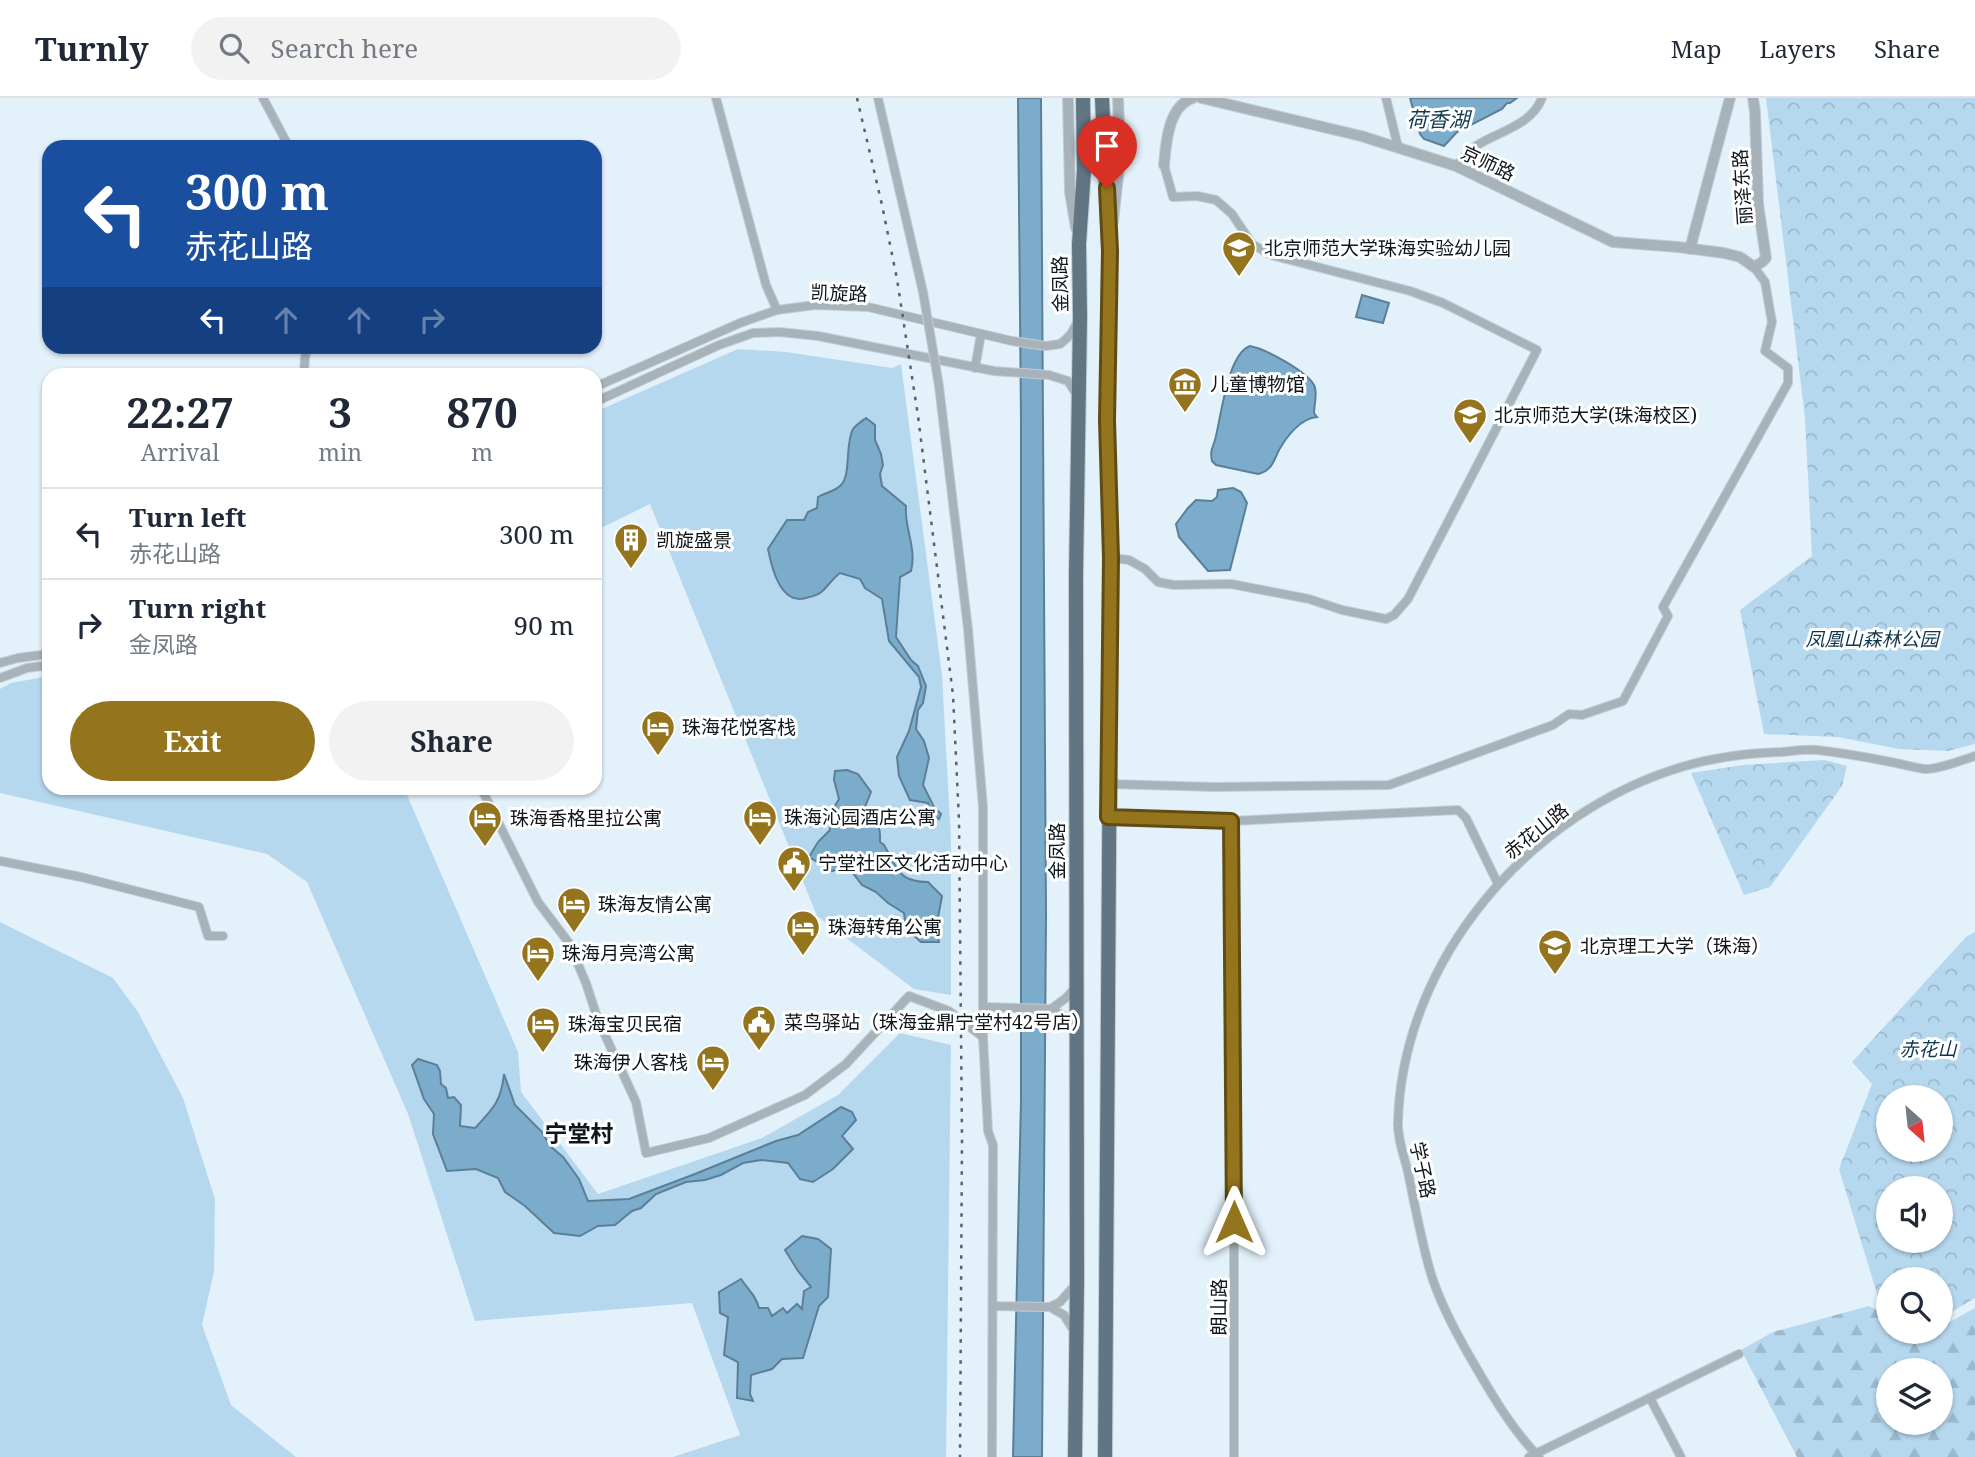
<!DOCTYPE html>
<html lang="en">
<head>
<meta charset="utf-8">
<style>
	body { margin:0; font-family:"Noto Serif","Noto Sans SC",serif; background:#f2f2f3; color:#1f2937; height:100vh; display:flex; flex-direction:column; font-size:26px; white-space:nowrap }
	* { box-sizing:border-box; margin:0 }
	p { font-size:23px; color:#747a83 }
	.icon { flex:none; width:38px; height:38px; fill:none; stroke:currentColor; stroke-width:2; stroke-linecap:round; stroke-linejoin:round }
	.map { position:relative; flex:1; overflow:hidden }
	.side { position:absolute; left:42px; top:270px; width:560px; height:427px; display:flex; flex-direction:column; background:#fff; border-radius:21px; box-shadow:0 2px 5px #0004 }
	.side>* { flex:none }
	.banner { position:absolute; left:42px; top:42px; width:560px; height:214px; border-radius:21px; box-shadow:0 2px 5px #0004; background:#1a4fa0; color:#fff; overflow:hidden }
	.needle { width:46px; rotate:153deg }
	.tools { position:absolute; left:1876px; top:987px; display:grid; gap:14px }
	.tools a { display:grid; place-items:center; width:77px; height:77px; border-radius:50%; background:#fff; box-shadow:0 2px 5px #0004; font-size:35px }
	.pin { position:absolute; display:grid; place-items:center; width:60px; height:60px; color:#fff; margin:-72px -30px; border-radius:50% 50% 50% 0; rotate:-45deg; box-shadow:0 0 7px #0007 }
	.pin .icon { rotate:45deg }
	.me { position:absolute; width:77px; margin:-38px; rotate:0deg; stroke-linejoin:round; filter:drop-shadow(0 0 5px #0008) }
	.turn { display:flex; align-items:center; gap:24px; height:147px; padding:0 28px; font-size:32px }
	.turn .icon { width:91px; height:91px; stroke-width:2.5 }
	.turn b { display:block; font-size:49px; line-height:60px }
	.lanes { display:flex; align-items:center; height:66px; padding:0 28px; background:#0003; justify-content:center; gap:35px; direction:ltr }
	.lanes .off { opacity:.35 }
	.eta { display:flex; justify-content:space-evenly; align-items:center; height:119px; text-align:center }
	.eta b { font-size:42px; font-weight:700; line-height:49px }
	.action { display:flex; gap:14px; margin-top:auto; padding:14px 28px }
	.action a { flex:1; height:80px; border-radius:42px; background:#94751d; color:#fff; font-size:28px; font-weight:700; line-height:80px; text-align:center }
	.action a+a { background:#f2f2f3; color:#1f2937 }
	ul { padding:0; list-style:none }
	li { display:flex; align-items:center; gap:21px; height:91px; padding:0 28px; border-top:2px solid #e0e1e3 }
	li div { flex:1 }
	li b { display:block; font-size:26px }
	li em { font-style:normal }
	header { display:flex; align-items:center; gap:42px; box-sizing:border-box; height:98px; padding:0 35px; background:#fff; border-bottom:2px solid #e0e1e3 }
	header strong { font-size:33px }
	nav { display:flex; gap:38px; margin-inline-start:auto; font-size:24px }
	.search { width:490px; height:63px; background:#f2f2f3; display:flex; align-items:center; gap:18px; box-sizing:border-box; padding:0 24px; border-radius:38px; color:#747a83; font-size:26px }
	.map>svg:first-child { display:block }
	.green { fill:#b6d8ef }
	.forest { fill:url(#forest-firs); fill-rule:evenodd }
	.park { fill:url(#park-crowns); fill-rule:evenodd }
	.water { fill:#7caccc; stroke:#5b7f97; stroke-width:2 }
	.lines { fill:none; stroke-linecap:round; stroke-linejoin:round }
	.minor-casing { stroke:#c1ced7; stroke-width:10 }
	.tertiary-casing { stroke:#c1ced7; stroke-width:12 }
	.trunk-casing { stroke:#c1ced7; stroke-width:16 }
	.minor { stroke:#a8b2b9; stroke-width:8 }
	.tertiary { stroke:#a8b2b9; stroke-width:10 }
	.trunk { stroke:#627582; stroke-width:14 }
	.rail { stroke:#576169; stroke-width:2.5; stroke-dasharray:3.5 7; stroke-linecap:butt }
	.minor-bridge-casing { stroke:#c1ced7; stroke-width:10; stroke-linecap:butt }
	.minor-bridge { stroke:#a8b2b9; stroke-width:8 }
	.route-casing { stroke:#604c13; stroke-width:18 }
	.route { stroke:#94751d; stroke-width:12 }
	.labels { text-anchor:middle; stroke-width:6; stroke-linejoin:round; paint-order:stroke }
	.street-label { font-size:19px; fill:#0e161c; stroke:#fff }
	.poi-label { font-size:19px; fill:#0e161c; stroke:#fff; text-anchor:start }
	.park-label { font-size:19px; font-style:italic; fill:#0e364d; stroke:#fff }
	.water-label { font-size:21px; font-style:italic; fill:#133b51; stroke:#fff }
	.quarter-label { font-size:23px; font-weight:bold; fill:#0e161c; stroke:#fff }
</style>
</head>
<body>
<header>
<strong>Turnly</strong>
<div class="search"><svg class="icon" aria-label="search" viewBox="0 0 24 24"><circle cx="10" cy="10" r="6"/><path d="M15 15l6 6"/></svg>Search here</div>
<nav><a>Map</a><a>Layers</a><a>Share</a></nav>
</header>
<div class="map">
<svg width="1975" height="1359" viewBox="0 0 1975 1359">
	<defs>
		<pattern id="forest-firs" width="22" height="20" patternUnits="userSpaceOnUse" patternTransform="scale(1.75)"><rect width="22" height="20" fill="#b6d8ef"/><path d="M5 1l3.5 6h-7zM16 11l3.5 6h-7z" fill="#9bb9cc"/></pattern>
		<pattern id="park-crowns" width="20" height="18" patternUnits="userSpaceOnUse" patternTransform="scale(1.75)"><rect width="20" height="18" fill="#b6d8ef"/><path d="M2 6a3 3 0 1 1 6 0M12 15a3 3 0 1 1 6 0" fill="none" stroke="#9bb9cc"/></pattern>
	</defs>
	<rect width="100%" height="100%" fill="#e3f1fb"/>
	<!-- green -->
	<g class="green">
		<path d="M738,251L786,254L892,270L901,266L942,577L951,741V897L914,891L817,818L650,406L595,433V314Z"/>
		<path d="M49,578V690H404L518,954L521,994L598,1096L762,1040L838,997L900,935L951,947L946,1359H673L740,1337L692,1205L475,1223L408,1016L307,784L267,756L0,695V591L11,585Z"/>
		<path d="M0,824L113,880L138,914L183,1000L215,1101L214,1174L202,1227L231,1307L296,1359H0Z"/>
	</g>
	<!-- forest -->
	<path class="forest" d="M1869,1208L1888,1218V1234H1941V1229L1975,1210V1359H1797L1741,1252L1773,1234ZM1888,1272H1941V1325H1888Z"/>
	<!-- park -->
	<g class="park">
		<path d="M1766,0H1975V646L1948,653L1899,651L1838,639L1764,636L1740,512L1812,458L1805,320Z"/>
		<path d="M1825,662L1847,668L1842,688L1770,789L1744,797L1691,675L1743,667Z"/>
		<path d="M1975,834V1200L1945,1218H1941V1181H1888V1204L1878,1199L1839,1071L1872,986L1852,964L1966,839ZM1888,999H1941V1052H1888ZM1888,1090H1941V1143H1888Z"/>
	</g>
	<!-- water -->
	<g class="water">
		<path d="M1018,0H1041L1046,817L1042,1359H1013L1021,1002V322Z"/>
		<path d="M1410,0H1517L1510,5H1507L1502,11L1457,34L1444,48L1424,41L1420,36Z"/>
		<path d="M1362,197L1389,205L1383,225L1356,219Z"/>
		<path d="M1250,248C1266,251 1306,273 1314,287C1318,294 1314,307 1314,315L1317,319C1301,320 1287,338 1279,352C1274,362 1272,373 1258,376L1216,367L1212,363C1210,352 1212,352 1215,342C1221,321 1227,256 1250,248Z"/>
		<path d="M866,320L875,327V342L881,356L883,367L880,376L882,388L906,408C904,430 917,450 911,473L900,479L896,539L911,562L918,568L926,588L923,605L918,612L916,631L924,643L929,660L923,687L934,709L941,716L939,721L931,717L928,705L910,702L899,678L897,659L909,633L921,589L919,579L889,543L882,501L865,490L860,481L840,475C831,482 827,490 820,495C819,496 811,499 809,499C781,510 772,471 768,451L787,422H804L808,414L817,410L818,399C826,394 835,394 842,386C851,374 845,346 853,331C856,327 862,323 866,320Z"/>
		<path d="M1233,390L1241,394L1247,405L1230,472L1208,473L1179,439L1176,426L1188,410L1196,402L1212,403L1217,399L1218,392Z"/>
		<path d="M847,672L858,676L871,694L865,709C877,720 881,728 880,744L884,747C898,771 898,784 928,784L942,798L936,830L939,844H921L906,831L904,815L888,805L876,794L862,787L849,770L832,773L809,759L818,744L830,732L829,718L839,701L834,682L835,673Z"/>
		<path d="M418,961L437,967L440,973L441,986L446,990L448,1000L454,999L461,1007L460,1028L475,1030C494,1010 501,1003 504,976L515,1007L542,1034L550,1048L563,1059L579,1081L588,1103L629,1101L695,1076L776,1043L798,1037L841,1009L852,1014L856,1022L842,1038L853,1051L833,1071L813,1084L800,1081L788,1065L761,1062L743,1065L721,1077L705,1082L686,1084L656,1096L641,1110L632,1113L615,1127L598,1128L580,1138L554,1135L525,1108L505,1094L498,1080L476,1071L447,1073L433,1036L434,1016L424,1001L412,967Z"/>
		<path d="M802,1138L818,1141L831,1151L828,1199L819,1208L803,1260L782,1261L772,1271L751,1277L750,1296L753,1303L737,1300L738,1264L724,1257L728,1219L720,1215L719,1194L741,1181C749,1193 755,1196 759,1210H768L772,1218L783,1210L787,1215L797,1206L802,1211L804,1193L811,1189L798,1173L785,1152Z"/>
	</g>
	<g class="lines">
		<!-- minor casing -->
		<g class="minor-casing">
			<g id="minor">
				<path d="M263,0L289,49"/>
				<path d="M716,0L766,187L777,212"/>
				<path d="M878,0L923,194"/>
				<path d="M1386,0L1398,49"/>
				<path d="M1456,68C1462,62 1468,53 1476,48C1499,33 1531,28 1542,0"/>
				<path d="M975,270L981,236"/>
				<path d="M304,276L305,259L308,248"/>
				<path d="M939,288L968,531L983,709V939L988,1033L993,1047L992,1359"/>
				<path d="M595,289L740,225L777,212L815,207L868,209L1012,243L1046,248L1060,246L1065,242L1071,236L1077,225"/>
				<path d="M595,304L719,247L753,235L779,234L818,238L994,273L1049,277L1068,283L1076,296"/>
				<path d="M1111,460L1129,462L1145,471L1158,484L1174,487L1231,486L1309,501L1342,512L1386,521L1394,517L1408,501L1537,252L1443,205L1410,193L1271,157L1252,146L1232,116L1216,102L1197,98L1173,99L1164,67"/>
				<path d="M0,565L18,560L49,556"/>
				<path d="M0,580L27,570L49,567"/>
				<path d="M1109,686L1215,689L1389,687L1553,627L1569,616L1582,617L1623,603L1668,518L1663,509L1788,285V270L1765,253L1772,224L1765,184L1754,169"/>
				<path d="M481,690L538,804L569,845L586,885L598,922L636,1004L646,1055L709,1040L805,997L846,966L909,898L949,913L983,939"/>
				<path d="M1108,719L1231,723L1458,712L1466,720L1498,786"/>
				<path d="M1231,723L1234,1068V1359"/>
				<path d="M0,763L81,779L199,809L208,838H223"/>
				<path d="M984,909L1051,911L1068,920L1075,932"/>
				<path d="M1051,911L1066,900L1075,890"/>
				<path d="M993,1208L1050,1209L1060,1204L1075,1187"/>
				<path d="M1050,1209L1064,1217L1074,1233"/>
				<path d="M1650,1300L1681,1359"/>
				<path d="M1529,1359L1739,1256"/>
				<path d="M1539,1359C1512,1332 1489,1292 1470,1259C1455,1233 1440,1205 1431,1176C1421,1142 1415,1108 1408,1074C1404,1058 1397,1039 1398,1023C1403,861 1530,713 1685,668C1716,659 1750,655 1782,654C1793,653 1805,651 1817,652C1842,655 1866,659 1891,664C1902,666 1914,670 1925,671C1938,672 1962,662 1975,658"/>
			</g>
		</g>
		<!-- tertiary casing -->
		<g class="tertiary-casing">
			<g id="tertiary">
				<path d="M1068,0L1070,94L1076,130"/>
				<path d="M1201,0L1361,38L1456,68L1613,144L1678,149L1724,155L1740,159L1754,169L1762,164L1766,160L1758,106L1755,14L1753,0"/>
				<path d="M1164,67C1166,45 1168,8 1193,0"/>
				<path d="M1113,123L1120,60L1118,0"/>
				<path d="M1690,151L1730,0"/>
			</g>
		</g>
		<!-- trunk casing -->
		<g class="trunk-casing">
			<g id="trunk">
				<path d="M1102,0L1109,153L1107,322L1111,460L1105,1359"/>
				<path d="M1075,1359L1077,1184L1076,477L1080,219L1079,146L1084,72L1083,0"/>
			</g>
		</g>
		<!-- minor -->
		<use href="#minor" class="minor"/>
		<!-- tertiary -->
		<use href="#tertiary" class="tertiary"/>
		<!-- trunk -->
		<use href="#trunk" class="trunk"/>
		<!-- rail -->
		<path class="rail" d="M857,0L882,107L897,181L918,318L953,597L959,722L962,1040L960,1359"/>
		<!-- minor-bridge casing -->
		<g class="minor-bridge-casing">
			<path id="minor-bridge" d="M923,194L939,288"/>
		</g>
		<!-- minor-bridge -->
		<use href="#minor-bridge" class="minor-bridge"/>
	</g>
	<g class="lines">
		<!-- route casing -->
		<g class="route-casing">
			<path id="route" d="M1107,90L1110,153L1107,322L1111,460L1108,719L1231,723L1234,1124"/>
		</g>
		<!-- route -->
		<use href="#route" class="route"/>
	</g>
	<!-- icons -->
	<defs>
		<g id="school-pin" transform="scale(1.75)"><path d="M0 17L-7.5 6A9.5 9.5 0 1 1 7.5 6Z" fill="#94751d" stroke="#fff"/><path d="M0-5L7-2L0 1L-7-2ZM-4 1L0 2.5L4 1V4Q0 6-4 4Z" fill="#fff"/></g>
		<g id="museum-pin" transform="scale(1.75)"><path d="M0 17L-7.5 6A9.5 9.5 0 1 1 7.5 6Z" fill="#94751d" stroke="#fff"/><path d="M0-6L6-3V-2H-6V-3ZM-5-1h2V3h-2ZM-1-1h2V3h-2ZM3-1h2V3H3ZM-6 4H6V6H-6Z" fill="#fff"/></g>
		<g id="university-pin" transform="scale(1.75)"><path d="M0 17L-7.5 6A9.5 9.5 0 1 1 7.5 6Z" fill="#94751d" stroke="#fff"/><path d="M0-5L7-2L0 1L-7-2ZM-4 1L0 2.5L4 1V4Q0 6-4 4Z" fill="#fff"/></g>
		<g id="building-pin" transform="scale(1.75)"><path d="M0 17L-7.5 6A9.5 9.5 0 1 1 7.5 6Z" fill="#94751d" stroke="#fff"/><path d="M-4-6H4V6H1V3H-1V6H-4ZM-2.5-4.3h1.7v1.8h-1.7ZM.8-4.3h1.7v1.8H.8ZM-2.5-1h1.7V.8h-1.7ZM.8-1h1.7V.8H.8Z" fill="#fff"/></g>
		<g id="hotel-pin" transform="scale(1.75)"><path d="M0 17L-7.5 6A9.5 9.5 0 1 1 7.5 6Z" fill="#94751d" stroke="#fff"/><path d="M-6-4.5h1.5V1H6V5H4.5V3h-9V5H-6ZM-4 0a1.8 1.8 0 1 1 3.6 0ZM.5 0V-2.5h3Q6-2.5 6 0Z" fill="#fff"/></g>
		<g id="civic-pin" transform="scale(1.75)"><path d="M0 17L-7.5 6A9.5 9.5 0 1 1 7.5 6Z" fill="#94751d" stroke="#fff"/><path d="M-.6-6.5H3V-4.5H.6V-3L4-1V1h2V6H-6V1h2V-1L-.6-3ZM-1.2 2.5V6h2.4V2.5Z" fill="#fff"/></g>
	</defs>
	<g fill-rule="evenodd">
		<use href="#school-pin" x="1239" y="150"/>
		<use href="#museum-pin" x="1185" y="286"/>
		<use href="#university-pin" x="1470" y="317"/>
		<use href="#building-pin" x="631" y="442"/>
		<use href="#hotel-pin" x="658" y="629"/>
		<use href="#hotel-pin" x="760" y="719"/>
		<use href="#hotel-pin" x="485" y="720"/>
		<use href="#civic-pin" x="794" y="765"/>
		<use href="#hotel-pin" x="574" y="806"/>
		<use href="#hotel-pin" x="803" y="829"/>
		<use href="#university-pin" x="1555" y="848"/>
		<use href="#hotel-pin" x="538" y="855"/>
		<use href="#civic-pin" x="759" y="924"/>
		<use href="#hotel-pin" x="543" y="926"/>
		<use href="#hotel-pin" x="713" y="964"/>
	</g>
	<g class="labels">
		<!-- street labels -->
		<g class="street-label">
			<text transform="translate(1488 65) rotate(25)" y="7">京师路</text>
			<text transform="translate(1742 89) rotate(-94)" y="7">丽泽东路</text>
			<text transform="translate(1060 186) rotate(-91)" y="7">金凤路</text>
			<text transform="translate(839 195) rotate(2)" y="7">凯旋路</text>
			<text transform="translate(1536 733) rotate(-39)" y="7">赤花山路</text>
			<text transform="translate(1057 753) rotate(-90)" y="7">金凤路</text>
			<text transform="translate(1423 1072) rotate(78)" y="7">学子路</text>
			<text transform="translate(1219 1209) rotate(-90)" y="7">朗山路</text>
		</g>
		<!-- poi labels -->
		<g class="poi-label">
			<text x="1264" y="157">北京师范大学珠海实验幼儿园</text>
			<text x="1210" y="293">儿童博物馆</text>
			<text x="1494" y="324">北京师范大学(珠海校区)</text>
			<text x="656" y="449">凯旋盛景</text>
			<text x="682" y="636">珠海花悦客栈</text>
			<text x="784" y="726">珠海沁园酒店公寓</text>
			<text x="510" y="727">珠海香格里拉公寓</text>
			<text x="818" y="772">宁堂社区文化活动中心</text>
			<text x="598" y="813">珠海友情公寓</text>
			<text x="828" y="836">珠海转角公寓</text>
			<text x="1580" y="855">北京理工大学（珠海）</text>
			<text x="562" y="862">珠海月亮湾公寓</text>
			<text x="784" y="931">菜鸟驿站（珠海金鼎宁堂村42号店）</text>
			<text x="568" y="933">珠海宝贝民宿</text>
			<text x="688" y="971" text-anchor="end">珠海伊人客栈</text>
		</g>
		<!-- park labels -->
		<g class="park-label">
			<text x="1872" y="548">凤凰山森林公园</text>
			<text x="1928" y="958">赤花山</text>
		</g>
		<!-- water labels -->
		<g class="water-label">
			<text x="1438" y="29">荷香湖</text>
		</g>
		<!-- quarter labels -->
		<g class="quarter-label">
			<text x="579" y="1044">宁堂村</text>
		</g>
	</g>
</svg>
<div class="tools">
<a><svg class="needle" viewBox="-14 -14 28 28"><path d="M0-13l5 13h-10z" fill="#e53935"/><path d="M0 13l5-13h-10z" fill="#747a83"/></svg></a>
<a><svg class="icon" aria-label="sound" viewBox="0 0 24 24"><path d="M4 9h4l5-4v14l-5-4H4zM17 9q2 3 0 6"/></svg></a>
<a><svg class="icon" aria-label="search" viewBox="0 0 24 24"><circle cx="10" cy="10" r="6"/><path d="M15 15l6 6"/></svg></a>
<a><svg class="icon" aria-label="layers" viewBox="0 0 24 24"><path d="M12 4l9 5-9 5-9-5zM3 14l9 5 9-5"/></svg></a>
</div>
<div class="pin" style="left:1107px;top:90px;background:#d93025"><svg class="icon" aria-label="arrive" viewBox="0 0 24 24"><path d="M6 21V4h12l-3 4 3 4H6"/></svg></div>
<svg class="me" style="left:1234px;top:1124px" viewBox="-20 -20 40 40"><path d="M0-17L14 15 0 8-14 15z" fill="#94751d" stroke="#fff" stroke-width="4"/></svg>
<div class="banner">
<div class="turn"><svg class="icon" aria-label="left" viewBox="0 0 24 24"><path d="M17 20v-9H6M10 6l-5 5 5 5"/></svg><div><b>300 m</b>赤花山路</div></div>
<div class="lanes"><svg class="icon" aria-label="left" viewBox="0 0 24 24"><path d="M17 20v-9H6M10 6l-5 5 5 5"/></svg><svg class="icon off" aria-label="ahead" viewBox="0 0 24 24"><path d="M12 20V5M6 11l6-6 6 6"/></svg><svg class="icon off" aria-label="ahead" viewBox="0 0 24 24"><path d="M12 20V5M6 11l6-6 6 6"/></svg><svg class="icon off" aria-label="right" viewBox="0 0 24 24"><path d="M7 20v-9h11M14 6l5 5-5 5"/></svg></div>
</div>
<section class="side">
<div class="eta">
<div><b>22:27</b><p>Arrival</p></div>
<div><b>3</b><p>min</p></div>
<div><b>870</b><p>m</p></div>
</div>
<ul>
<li><svg class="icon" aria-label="left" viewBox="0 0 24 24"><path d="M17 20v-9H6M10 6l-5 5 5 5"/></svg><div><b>Turn left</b><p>赤花山路</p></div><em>300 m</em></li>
<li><svg class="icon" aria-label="right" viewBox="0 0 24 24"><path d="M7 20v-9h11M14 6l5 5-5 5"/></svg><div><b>Turn right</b><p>金凤路</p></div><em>90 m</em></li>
</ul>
<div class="action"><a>Exit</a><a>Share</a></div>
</section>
</div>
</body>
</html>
